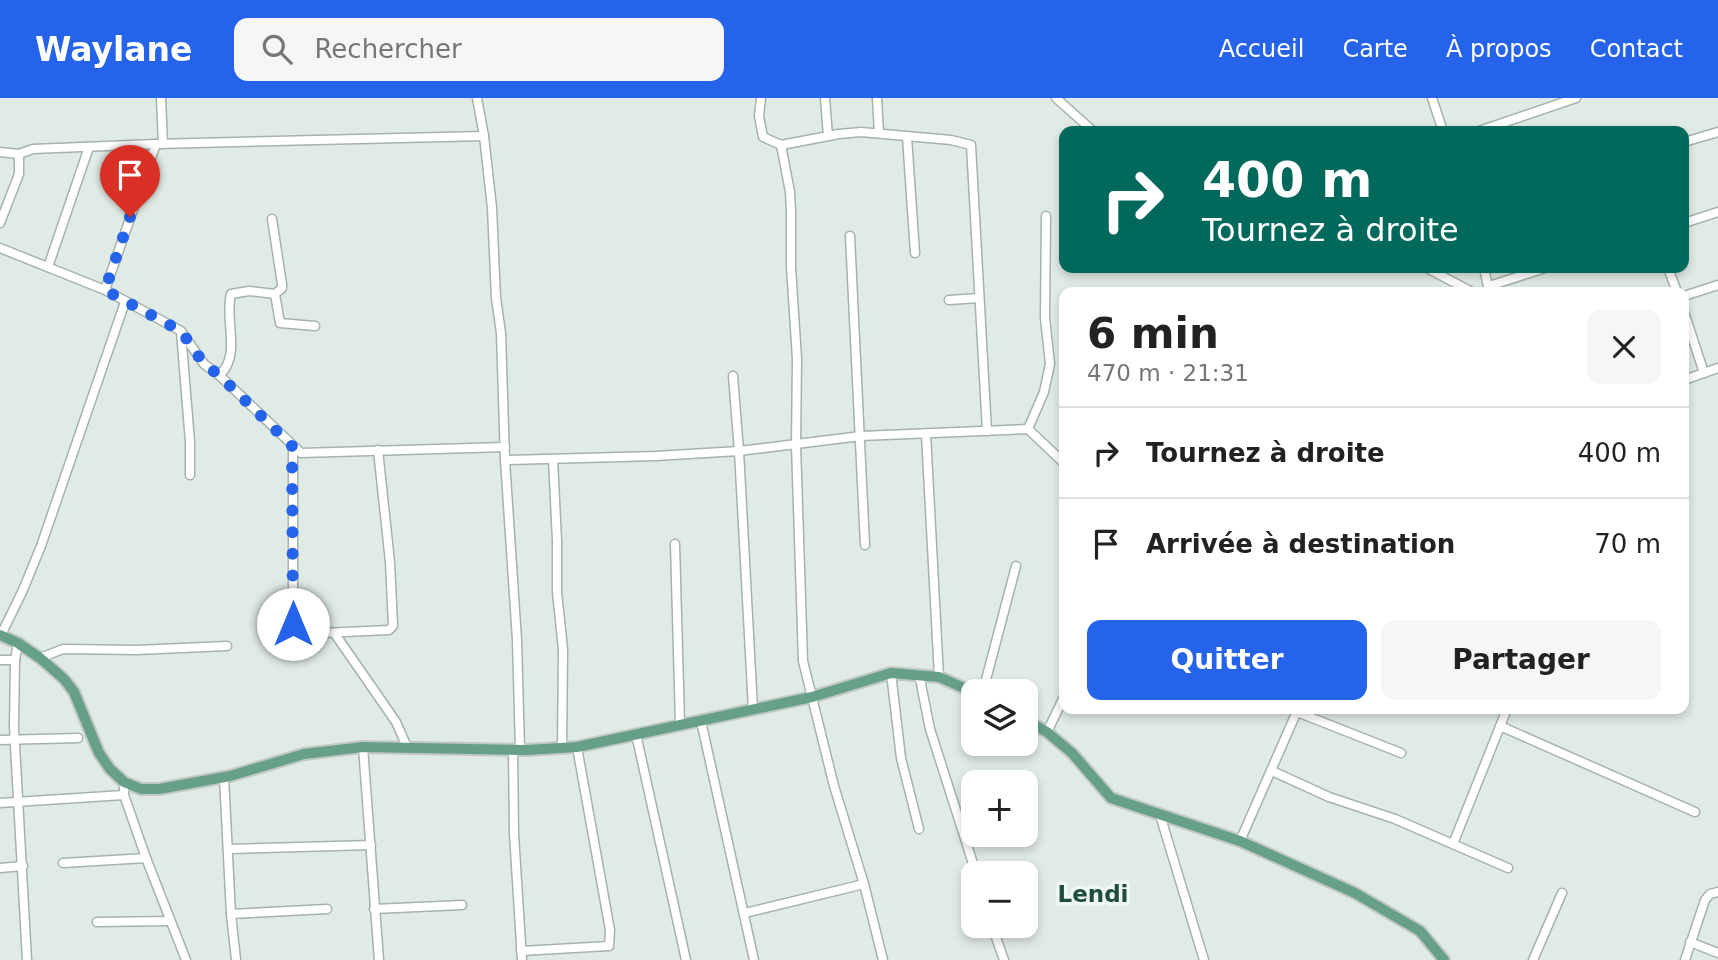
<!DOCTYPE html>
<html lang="fr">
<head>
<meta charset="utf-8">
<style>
	body { margin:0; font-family:"DejaVu Sans",sans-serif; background:#f6f6f6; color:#222; height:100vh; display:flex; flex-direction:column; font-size:26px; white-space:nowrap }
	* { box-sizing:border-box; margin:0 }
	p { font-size:23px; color:#767676 }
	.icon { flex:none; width:38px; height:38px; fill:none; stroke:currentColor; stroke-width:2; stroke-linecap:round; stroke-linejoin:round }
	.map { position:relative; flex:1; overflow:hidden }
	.drawer { position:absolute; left:1059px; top:189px; width:630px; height:427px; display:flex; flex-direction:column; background:#fff; border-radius:14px; box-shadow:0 4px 10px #0003 }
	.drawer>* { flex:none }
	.top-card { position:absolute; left:1059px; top:28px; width:630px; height:147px; border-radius:14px; box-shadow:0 4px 10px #0003; background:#00695c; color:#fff; overflow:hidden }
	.buttons { position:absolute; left:961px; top:581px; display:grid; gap:14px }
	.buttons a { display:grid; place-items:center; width:77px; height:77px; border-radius:14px; background:#fff; box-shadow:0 4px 10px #0003; font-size:35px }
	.pin { position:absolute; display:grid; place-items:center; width:60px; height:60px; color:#fff; margin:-72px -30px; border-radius:50% 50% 50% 0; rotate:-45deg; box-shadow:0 0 7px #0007 }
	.pin .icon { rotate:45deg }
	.me { position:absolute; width:77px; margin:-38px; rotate:0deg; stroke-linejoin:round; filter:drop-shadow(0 0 5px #0008) }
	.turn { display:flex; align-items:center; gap:24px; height:147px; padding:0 28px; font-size:32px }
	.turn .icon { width:91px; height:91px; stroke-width:2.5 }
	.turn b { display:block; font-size:49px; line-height:60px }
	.round { display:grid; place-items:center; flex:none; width:74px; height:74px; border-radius:14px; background:#f6f6f6 }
	.summary { display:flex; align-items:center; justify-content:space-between; height:119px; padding:0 28px }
	h1 { font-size:42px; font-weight:700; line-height:52px }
	.button { display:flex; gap:14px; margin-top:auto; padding:14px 28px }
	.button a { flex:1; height:80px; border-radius:14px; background:#2563eb; color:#fff; font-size:28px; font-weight:700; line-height:80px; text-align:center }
	.button a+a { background:#f6f6f6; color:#222 }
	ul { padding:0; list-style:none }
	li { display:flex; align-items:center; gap:21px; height:91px; padding:0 28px; border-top:2px solid #e0e0e0 }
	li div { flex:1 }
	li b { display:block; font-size:26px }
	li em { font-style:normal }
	header { display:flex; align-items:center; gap:42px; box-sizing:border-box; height:98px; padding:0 35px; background:#2563eb; color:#fff }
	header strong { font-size:33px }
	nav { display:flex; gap:38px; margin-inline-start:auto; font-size:24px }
	.search { width:490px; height:63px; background:#f6f6f6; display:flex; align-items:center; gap:18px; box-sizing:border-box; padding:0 24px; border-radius:14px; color:#767676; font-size:26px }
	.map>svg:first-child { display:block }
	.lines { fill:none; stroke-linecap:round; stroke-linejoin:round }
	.minor-casing { stroke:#a4b3ab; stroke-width:11 }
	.major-casing { stroke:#c1c8c5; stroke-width:14 }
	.minor { stroke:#fff; stroke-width:8 }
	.major { stroke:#67a089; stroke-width:10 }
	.route { stroke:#2563eb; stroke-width:12; stroke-dasharray:0 21.6 }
	.labels { text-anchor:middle; stroke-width:7; stroke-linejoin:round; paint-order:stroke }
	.quarter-label { font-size:23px; font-weight:bold; fill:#1e4d3b; stroke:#f1f8f4 }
</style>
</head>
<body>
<header>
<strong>Waylane</strong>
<div class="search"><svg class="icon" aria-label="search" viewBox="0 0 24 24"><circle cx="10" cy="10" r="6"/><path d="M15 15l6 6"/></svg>Rechercher</div>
<nav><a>Accueil</a><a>Carte</a><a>À propos</a><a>Contact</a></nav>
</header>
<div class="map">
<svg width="1718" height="862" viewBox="0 0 1718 862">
	<rect width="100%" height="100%" fill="#e1ebe5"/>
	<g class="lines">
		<!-- minor casing -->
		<g class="minor-casing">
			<g id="minor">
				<path d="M161,0L163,46"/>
				<path d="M477,0L484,38L492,110L496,200L501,235L505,362L517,542L520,652"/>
				<path d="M761,0L759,18L763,39L781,47L790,94L791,113V169L797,261L796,347L803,563L834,688L864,786L883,862"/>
				<path d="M825,0L828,38"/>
				<path d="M877,0L879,35"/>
				<path d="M1056,0L1093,33"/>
				<path d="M1432,0L1443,33"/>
				<path d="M1479,33L1576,0"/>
				<path d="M907,39L915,155"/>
				<path d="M1684,44L1718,34"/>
				<path d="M781,47L839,36L861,34L951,42L971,47L987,333"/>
				<path d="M0,54L19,56L33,51L156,46L484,38"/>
				<path d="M272,121L282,186V190L275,196"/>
				<path d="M0,125L19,76V56"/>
				<path d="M1684,125L1718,114"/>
				<path d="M850,138L865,447"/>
				<path d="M0,150L105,192L181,233L204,266L219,277L301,355L505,349"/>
				<path d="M48,169L89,49"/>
				<path d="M1427,170L1472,194"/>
				<path d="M1484,170L1489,194"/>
				<path d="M1668,170L1677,194"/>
				<path d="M1489,188L1545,170"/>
				<path d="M105,192L156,46"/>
				<path d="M275,196L280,225L315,228"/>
				<path d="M1684,198L1718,187"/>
				<path d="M949,202L979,200"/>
				<path d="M1684,214L1704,275"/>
				<path d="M181,234L190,344V377"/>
				<path d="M219,277C242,259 224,221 231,196L249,193L275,196"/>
				<path d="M733,278L739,353L753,611"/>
				<path d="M1684,282L1718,270"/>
				<path d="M1028,331L1044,294L1050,266L1045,220L1046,118"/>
				<path d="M926,336L939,579"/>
				<path d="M293,348V526L301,536L389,532L393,528L390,464L378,352"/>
				<path d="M553,361L557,443V494L563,551L562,650"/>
				<path d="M505,362L656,358L739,353L861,338L1028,331L1064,365"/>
				<path d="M675,446L680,625"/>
				<path d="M335,536L396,624L407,649"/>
				<path d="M1,537L23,492L41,448L125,204"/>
				<path d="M18,545L15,562L14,629L27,862"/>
				<path d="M40,560L63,551L137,552L227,548"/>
				<path d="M0,562H15"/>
				<path d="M891,575L901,660L919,731"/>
				<path d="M919,576L930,631L976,775"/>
				<path d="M983,593L1016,468"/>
				<path d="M1297,614L1401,655"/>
				<path d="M701,623L754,862"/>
				<path d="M1500,628L1695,714"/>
				<path d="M1047,634L1064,599"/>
				<path d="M636,636L686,862"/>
				<path d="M0,642L78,640"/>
				<path d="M363,649L379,862"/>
				<path d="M513,652L514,736L522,862"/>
				<path d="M1272,673L1329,699L1395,721L1508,770"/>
				<path d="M224,679L231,816L236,862"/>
				<path d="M124,684V697L146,760L186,862"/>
				<path d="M0,705L124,697"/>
				<path d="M1160,717L1204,862"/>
				<path d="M1240,743L1298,611"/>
				<path d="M1453,746L1507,611"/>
				<path d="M230,751L371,747"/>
				<path d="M63,765L146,760"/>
				<path d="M0,770L23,768"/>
				<path d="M374,811L462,807"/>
				<path d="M745,815L864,786"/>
				<path d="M231,816L327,811"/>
				<path d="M97,824L170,823"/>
				<path d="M992,828L1004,862"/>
				<path d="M1690,844L1718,855"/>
				<path d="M521,853L609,848L610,832L577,649"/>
				<path d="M1533,862L1562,795"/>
				<path d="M1685,862L1705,802L1710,796L1718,794"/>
			</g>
		</g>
		<!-- major casing -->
		<g class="major-casing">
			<g id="major">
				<path d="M0,537L18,545L40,560L64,581L74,594L99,655L110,671L124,684L141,691H159L230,678L304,656L363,649L527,652L577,649L812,599L891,575L939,579L973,594"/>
				<path d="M1026,622L1047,634L1072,655L1111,700L1240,743L1355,795L1420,833L1444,862"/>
			</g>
		</g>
		<!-- minor -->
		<use href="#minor" class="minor"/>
		<!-- major -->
		<use href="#major" class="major"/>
	</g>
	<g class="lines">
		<!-- route -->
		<path class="route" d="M130,119L105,192L181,233L204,266L219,277L292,348L293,526"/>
	</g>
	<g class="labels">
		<!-- quarter labels -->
		<g class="quarter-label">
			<text x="1093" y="804">Lendi</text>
		</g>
	</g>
</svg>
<div class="buttons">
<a><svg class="icon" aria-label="layers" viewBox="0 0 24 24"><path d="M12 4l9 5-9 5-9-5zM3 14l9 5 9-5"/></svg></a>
<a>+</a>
<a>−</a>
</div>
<div class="pin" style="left:130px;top:119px;background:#d93025"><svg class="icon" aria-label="arrive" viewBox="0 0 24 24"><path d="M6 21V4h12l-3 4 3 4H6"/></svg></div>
<svg class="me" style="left:293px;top:526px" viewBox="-20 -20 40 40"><circle r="19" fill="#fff"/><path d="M0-13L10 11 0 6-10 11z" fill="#2563eb"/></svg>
<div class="top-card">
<div class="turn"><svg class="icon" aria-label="right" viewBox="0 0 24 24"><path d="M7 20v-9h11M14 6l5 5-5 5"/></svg><div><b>400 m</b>Tournez à droite</div></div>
</div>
<section class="drawer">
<div class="summary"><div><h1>6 min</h1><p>470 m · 21:31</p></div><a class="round"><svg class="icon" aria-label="close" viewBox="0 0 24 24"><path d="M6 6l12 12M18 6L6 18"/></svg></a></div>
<ul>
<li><svg class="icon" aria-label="right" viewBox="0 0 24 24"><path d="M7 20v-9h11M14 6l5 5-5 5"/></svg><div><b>Tournez à droite</b></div><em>400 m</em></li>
<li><svg class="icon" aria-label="arrive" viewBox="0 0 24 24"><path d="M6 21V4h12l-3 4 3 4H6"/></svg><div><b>Arrivée à destination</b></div><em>70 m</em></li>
</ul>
<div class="button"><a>Quitter</a><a>Partager</a></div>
</section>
</div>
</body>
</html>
